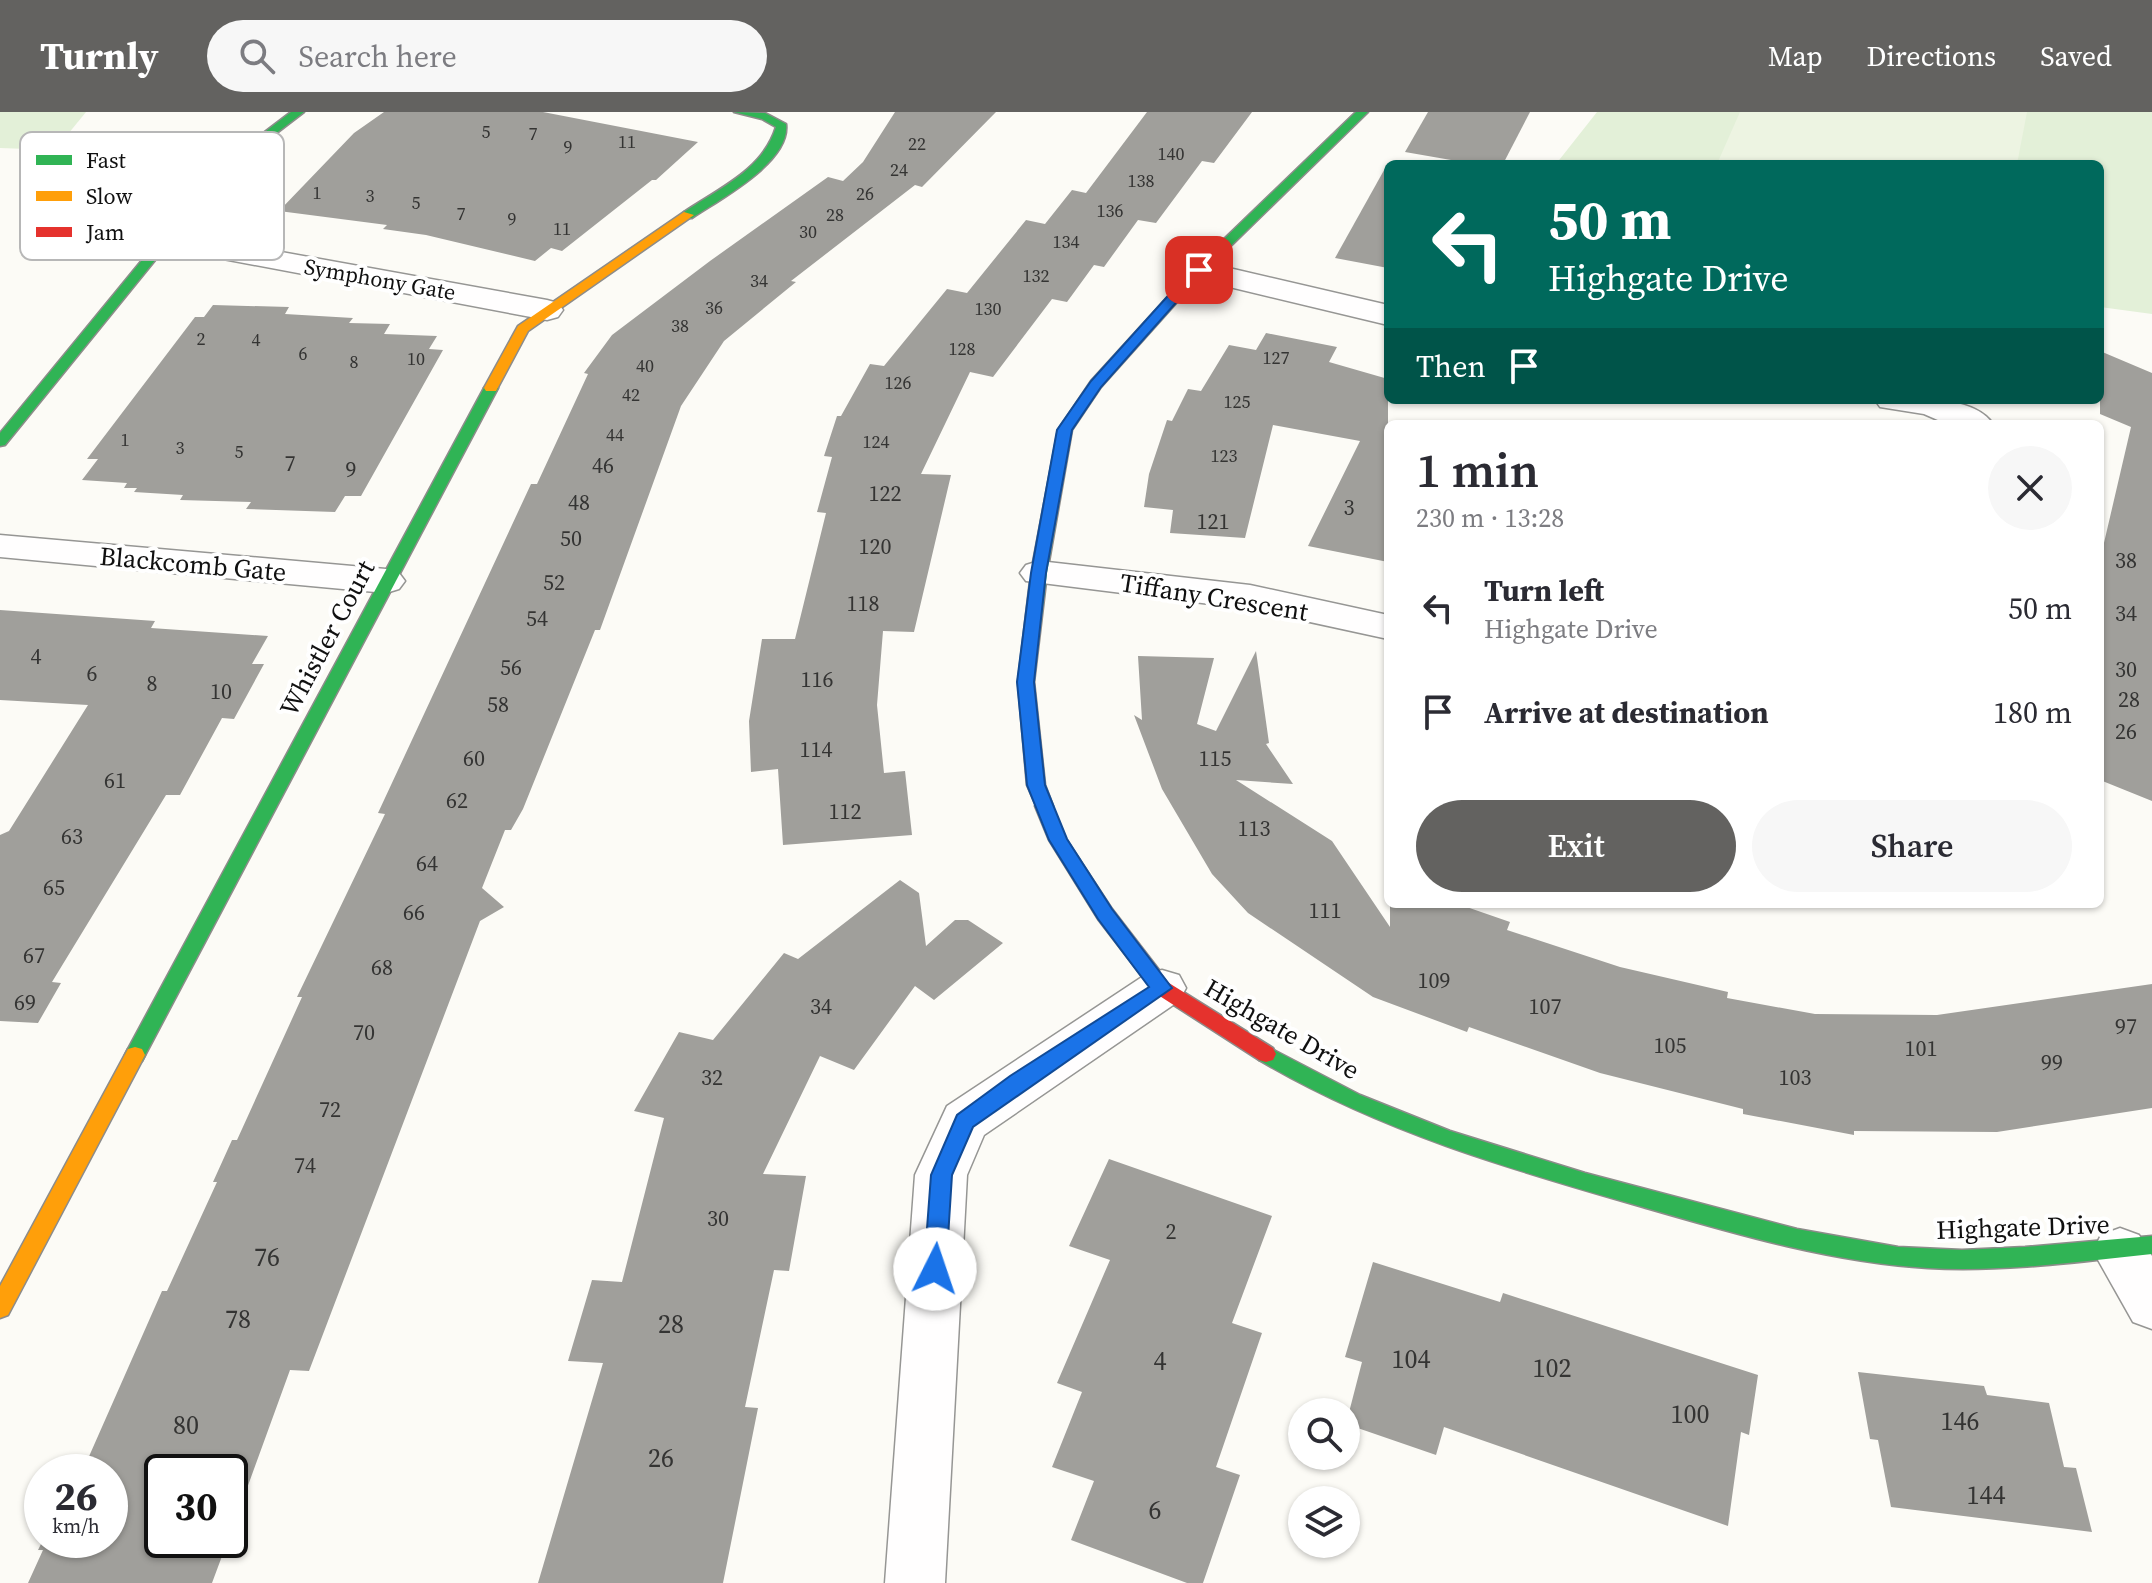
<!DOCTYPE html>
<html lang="en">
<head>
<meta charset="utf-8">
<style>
	body { margin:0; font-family:"Source Serif 4",serif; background:#f7f7f7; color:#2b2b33; height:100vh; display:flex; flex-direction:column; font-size:30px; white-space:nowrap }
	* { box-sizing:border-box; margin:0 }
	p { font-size:26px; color:#7c7c81 }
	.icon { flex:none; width:44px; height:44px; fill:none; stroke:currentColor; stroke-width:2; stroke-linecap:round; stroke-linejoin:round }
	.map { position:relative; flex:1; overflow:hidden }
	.panel { position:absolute; left:1384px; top:308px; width:720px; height:488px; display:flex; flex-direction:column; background:#fff; border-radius:12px; box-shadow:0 2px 6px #0004 }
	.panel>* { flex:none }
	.banner { position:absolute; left:1384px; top:48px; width:720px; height:244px; border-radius:12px; box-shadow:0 2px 6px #0004; background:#00695c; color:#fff; overflow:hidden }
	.tools { position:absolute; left:1288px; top:1286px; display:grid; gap:16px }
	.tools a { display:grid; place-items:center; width:72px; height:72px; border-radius:50%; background:#fff; box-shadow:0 2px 6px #0004; font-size:40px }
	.speed { position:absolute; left:24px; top:1342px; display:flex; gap:16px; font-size:40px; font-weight:700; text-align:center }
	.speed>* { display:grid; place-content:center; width:104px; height:104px; border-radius:50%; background:#fff; box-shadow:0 2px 6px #0004; line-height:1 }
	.speed small { font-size:20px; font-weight:400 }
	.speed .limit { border:4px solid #111; border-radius:12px; background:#fff; color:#111 }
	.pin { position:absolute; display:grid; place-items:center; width:68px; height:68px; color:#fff; margin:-34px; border-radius:16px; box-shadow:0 4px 12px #0006 }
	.me { position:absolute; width:88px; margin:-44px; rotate:4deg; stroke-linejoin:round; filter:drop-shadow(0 0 6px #0008) }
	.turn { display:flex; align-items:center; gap:28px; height:168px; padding:0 32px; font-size:36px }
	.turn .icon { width:104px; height:104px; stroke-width:2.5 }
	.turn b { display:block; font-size:56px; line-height:68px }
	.then { display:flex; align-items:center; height:76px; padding:0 32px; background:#0003; gap:16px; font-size:30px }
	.round { display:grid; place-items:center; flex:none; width:84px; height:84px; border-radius:42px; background:#f7f7f7 }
	.head { display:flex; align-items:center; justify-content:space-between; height:136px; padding:0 32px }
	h1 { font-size:48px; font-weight:600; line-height:60px }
	.button { display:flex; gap:16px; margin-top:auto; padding:16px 32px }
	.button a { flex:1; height:92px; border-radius:48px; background:#636260; color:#fff; font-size:32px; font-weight:600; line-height:92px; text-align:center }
	.button a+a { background:#f7f7f7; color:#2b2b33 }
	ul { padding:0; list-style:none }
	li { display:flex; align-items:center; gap:24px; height:104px; padding:0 32px }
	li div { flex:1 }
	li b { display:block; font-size:30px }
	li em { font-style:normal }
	header { display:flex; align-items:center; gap:48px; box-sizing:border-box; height:112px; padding:0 40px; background:#636260; color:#fff }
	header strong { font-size:38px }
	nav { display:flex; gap:44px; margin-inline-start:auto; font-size:28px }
	.search { width:560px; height:72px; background:#f7f7f7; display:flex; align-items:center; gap:20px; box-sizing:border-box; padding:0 28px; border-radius:44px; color:#7c7c81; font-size:30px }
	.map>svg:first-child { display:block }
	.green { fill:#e3f0d8 }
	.pitch { fill:#edf4e2 }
	.building { fill:#a09f9b }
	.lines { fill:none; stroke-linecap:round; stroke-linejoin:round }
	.street-casing { stroke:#969694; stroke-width:3 }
	.fast-casing { stroke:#8d8c8a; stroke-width:3 }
	.slow-casing { stroke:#8d8c8a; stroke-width:3 }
	.jam-casing { stroke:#8d8c8a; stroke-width:3 }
	.street { fill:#fffefe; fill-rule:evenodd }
	.fast { fill:#30b455; fill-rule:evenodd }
	.slow { fill:#ff9f0a; fill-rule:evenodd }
	.jam { fill:#e5322d; fill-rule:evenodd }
	.route { fill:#1a73e8; stroke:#114b97; stroke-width:2 }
	.labels { text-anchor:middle; stroke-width:8; stroke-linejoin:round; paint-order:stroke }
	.far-number-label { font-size:18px; fill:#343433 }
	.far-street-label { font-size:22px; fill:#101010; stroke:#fff }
	.number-label { font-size:22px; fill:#343433 }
	.street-label { font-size:26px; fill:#101010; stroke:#fff }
	.near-number-label { font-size:26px; fill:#343433 }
	.key { fill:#fff; stroke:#b7b7b7; stroke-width:2 }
	.key-label { font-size:22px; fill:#101010 }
</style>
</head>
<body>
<header>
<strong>Turnly</strong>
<div class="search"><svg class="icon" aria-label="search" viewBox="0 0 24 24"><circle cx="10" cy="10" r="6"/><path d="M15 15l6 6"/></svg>Search here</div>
<nav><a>Map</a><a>Directions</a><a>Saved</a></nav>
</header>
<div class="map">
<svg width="2152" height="1471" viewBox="0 0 2152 1471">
	<rect width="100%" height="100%" fill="#fcfbf6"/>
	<!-- green -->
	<g class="green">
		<path d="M0,0H86L55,38L0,36Z"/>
		<path d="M1597,0H2152V202L2100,195V52H1556Z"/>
	</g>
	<!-- pitch -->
	<path class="pitch" d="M1740,0H2027L2017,52H1717Z"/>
	<!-- building -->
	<g class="building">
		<path d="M384,0H543L698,30L656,68H652L562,139L551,136L535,149L426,123L383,117L387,113L279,99L354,21Z"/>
		<path d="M895,0H996L922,75L915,73L791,169L796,170L724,229L681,294L600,518H595L523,697L511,718H505L482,776L504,795L480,809L309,1259L290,1258L230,1423V1360H162V1428H228L212,1471H28L43,1438H38L43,1428H110V1360H72L83,1358L162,1179H167L217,1070H213L232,1028H237L302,885H297L385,702L378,701L531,372H537L588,262L584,261L612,223L710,149L828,65L843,69L863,50Z"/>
		<path d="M1147,0H1252L1214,51L1202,49L1156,111L1138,108L1104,155L1094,153L1067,190L1052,187L993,265L970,260L921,362L951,363L914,520L883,519L877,593L884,661L905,659L912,723L783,733L778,657L751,660L749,609L762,527H795L826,401L817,400L832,345L824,344L837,304H841L870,252L884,254L947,177L967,181L1026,108L1045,112L1072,78L1086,81Z"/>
		<path d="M1428,0H1530L1503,52H1474L1405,40Z"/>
		<path d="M1388,51V156L1335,146Z"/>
		<path d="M213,193L289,195L285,202L353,206L349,211L390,212L384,222L437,224L429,237L443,238L361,384H345L335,400L246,397L251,390L180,388L183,383L134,380L137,376H124L127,371L82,368L98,347H87L195,205H204Z"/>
		<path d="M1266,221L1337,235L1329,250L1388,267V450L1308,434L1360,329L1273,313L1245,426L1170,421L1173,398L1144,395L1149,362L1167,308L1172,309L1188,277L1201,279L1229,233L1256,238Z"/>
		<path d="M2100,239L2152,261V689L2100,668V448L2131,315L2100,302Z"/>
		<path d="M0,498L155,509L151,516L268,524L252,552H264L234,607L222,606L180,683H166L52,870L61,871L38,911L0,909V723L9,719L88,593L0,588Z"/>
		<path d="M1256,539L1269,631L1266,632L1293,672L1236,668L1332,729L1390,815V792H1458L1510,810L1507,818L1620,855L1728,880L1727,886L1815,902L1937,903L2152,872V996L1997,1020L1854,1019V1023L1743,1002V997L1600,961L1469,915L1467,920L1373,885L1248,801L1212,762L1162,677L1134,603L1142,608L1138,544L1214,546L1197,612L1216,619Z"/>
		<path d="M900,768L919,781L926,834L955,808H968L1003,831L934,888L915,874L854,958L820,944L763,1062L806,1064L789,1159L774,1158L745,1295L758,1296L723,1471H538L603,1251L568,1249L592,1168L622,1170L664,1006L634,999L679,920L713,928L784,841L798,847Z"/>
		<path d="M1109,1047L1272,1104L1232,1211L1262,1221L1216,1355L1240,1363L1203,1471H1187L1071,1428L1094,1369L1052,1355L1082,1280L1057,1271L1110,1148L1069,1134Z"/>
		<path d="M1373,1150L1500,1190L1503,1181L1758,1263L1749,1323L1741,1320L1728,1414L1444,1315L1436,1343L1346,1312L1362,1250L1345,1245Z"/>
		<path d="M1858,1260L1984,1274L1987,1283L2049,1291L2064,1355L2076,1356L2092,1420L1891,1395L1878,1328L1870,1327Z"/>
	</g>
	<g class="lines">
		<!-- street casing -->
		<g class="street-casing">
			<g id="street">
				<path d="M165,119L547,188L558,191L563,198L558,205L547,208L154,134L150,128L154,122Z"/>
				<path d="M1199,149L1388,193V213L1188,165L1184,158L1188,151Z"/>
				<path d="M1875,288C1908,288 1972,281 1993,312H1947L1924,302L1880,295Z"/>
				<path d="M0,423L386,457L399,461L405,469L399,477L386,481L0,445Z"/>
				<path d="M1039,449L1250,473L1388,503V527L1250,497L1026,469L1020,461L1026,453Z"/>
				<path d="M1162,858L1179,863L1186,876L1179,889L984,1023L967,1063L945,1471H885L915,1063L947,994L1145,863Z"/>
				<path d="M2120,1116L2139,1123L2152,1144V1217L2133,1210L2093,1139L2101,1123Z"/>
			</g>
		</g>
		<!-- fast casing -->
		<g class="fast-casing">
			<g id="fast">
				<path d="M291,0H304L244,46L169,131L5,333L0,334V321L161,125L236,42Z"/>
				<path d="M734,0L765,1L786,12C791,50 720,87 692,106H684V100C718,77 763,58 776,15L762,7Z"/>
				<path d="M1356,0H1368L1203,161L1101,275L1072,318L1047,461L1034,570L1045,673L1053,694L1050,698H1038L1027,673L1018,570L1031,461L1058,318L1091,269L1195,155Z"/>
				<path d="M491,272L498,276L142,949L135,951L128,949L125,943L128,937L484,276Z"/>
				<path d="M1266,934L1360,983L1450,1019L1585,1061L1797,1117L1898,1135L1962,1138L2025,1135L2152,1124V1142C2078,1150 2003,1160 1928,1156C1831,1150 1736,1122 1643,1095C1510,1057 1379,1019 1259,948L1256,942L1259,936Z"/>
			</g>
		</g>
		<!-- slow casing -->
		<g class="slow-casing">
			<g id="slow">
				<path d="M684,100L694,103L528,219L496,279H486L484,276L518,214Z"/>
				<path d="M135,935L142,937L145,943L8,1203L0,1206V1174L128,937Z"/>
			</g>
		</g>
		<!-- jam casing -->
		<g class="jam-casing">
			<path id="jam" d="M1044,688L1050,690L1066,727L1112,797L1169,871L1273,936L1276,942L1273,948L1266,950L1259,948L1155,881L1098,807L1049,728L1035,694Z"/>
		</g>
		<!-- street -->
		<use href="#street" class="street"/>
		<!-- fast -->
		<use href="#fast" class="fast"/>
		<!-- slow -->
		<use href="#slow" class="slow"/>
		<!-- jam -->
		<use href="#jam" class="jam"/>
	</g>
	<!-- route -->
	<path class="route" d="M1194,155L1205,158L1101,275L1072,318L1046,461L1034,570L1045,673L1067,727L1112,797L1172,876L973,1015L952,1063L946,1157L943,1164L935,1167L928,1164L924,1157L931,1063L957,1003L1010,964L1149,875L1098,807L1049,728L1027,673L1017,570L1031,461L1057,318L1091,269Z"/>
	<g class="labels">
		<!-- far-number labels -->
		<g class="far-number-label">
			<text x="486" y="26">5</text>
			<text x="533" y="28">7</text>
			<text x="627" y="36">11</text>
			<text x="917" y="38">22</text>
			<text x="568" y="41">9</text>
			<text x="1171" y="48">140</text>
			<text x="899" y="64">24</text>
			<text x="1141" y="75">138</text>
			<text x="317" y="87">1</text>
			<text x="865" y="88">26</text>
			<text x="370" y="90">3</text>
			<text x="416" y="97">5</text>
			<text x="1110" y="105">136</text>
			<text x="461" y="108">7</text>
			<text x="835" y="109">28</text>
			<text x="512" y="113">9</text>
			<text x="562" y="123">11</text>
			<text x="808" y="126">30</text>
			<text x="1066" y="136">134</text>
			<text x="1036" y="170">132</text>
			<text x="759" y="175">34</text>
			<text x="714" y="202">36</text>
			<text x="988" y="203">130</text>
			<text x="680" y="220">38</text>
			<text x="201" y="233">2</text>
			<text x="256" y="234">4</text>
			<text x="962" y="243">128</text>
			<text x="303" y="248">6</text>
			<text x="1276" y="252">127</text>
			<text x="416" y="253">10</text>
			<text x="354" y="256">8</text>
			<text x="645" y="260">40</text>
			<text x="898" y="277">126</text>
			<text x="631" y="289">42</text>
			<text x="1237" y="296">125</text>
			<text x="615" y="329">44</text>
			<text x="125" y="334">1</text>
			<text x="876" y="336">124</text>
			<text x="180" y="342">3</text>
			<text x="239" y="346">5</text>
			<text x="1224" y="350">123</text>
		</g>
		<!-- far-street labels -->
		<g class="far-street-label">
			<text transform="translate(380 167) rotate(10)" y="8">Symphony Gate</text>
		</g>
		<!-- number labels -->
		<g class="number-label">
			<text x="290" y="359">7</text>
			<text x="603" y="361">46</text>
			<text x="351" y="365">9</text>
			<text x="885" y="389">122</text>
			<text x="579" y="398">48</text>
			<text x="1349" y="403">3</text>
			<text x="1213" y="417">121</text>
			<text x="571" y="434">50</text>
			<text x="875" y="442">120</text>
			<text x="2126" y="456">38</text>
			<text x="554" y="478">52</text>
			<text x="863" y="499">118</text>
			<text x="2126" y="509">34</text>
			<text x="537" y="514">54</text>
			<text x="36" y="552">4</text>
			<text x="511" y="563">56</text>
			<text x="2126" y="565">30</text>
			<text x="92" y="569">6</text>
			<text x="817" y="575">116</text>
			<text x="152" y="579">8</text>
			<text x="221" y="587">10</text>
			<text x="2129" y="595">28</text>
			<text x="498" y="600">58</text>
			<text x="2126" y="627">26</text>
			<text x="816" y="645">114</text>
			<text x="474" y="654">60</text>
			<text x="1215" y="654">115</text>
			<text x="115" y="676">61</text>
			<text x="457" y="696">62</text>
			<text x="845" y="707">112</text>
			<text x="1254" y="724">113</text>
			<text x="72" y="732">63</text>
			<text x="427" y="759">64</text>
			<text x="54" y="783">65</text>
			<text x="1325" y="806">111</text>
			<text x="414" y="808">66</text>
			<text x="34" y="851">67</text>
			<text x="382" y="863">68</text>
			<text x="1434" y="876">109</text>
			<text x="25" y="898">69</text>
			<text x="821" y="902">34</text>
			<text x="1545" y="902">107</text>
			<text x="2126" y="922">97</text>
			<text x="364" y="928">70</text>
			<text x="1670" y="941">105</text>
			<text x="1921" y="944">101</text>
			<text x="2052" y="958">99</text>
			<text x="712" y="973">32</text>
			<text x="1795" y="973">103</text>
			<text x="330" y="1005">72</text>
			<text x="305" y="1061">74</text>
			<text x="718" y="1114">30</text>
			<text x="1171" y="1127">2</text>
		</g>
		<!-- street labels -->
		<g class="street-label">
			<text transform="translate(193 452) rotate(5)" y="9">Blackcomb Gate</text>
			<text transform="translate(1214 485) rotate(9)" y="9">Tiffany Crescent</text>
			<text transform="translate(327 526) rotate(-62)" y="9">Whistler Court</text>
			<text transform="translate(1282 917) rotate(30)" y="9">Highgate Drive</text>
			<text transform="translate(2023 1115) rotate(-2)" y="9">Highgate Drive</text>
		</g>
		<!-- near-number labels -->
		<g class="near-number-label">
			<text x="267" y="1154">76</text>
			<text x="238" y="1216">78</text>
			<text x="671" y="1221">28</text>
			<text x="1411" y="1256">104</text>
			<text x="1160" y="1258">4</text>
			<text x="1552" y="1265">102</text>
			<text x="1690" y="1311">100</text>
			<text x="1960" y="1318">146</text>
			<text x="186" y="1322">80</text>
			<text x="661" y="1355">26</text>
			<text x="1986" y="1392">144</text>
			<text x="1155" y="1407">6</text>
		</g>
	</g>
	<!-- legend -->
	<rect x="20" y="20" width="264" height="128" rx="12" class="key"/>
	<rect x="36" y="43" width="36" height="10" fill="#30b455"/>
	<rect x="36" y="79" width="36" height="10" fill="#ff9f0a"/>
	<rect x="36" y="115" width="36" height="10" fill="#e5322d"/>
	<g class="key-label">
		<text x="86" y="56">Fast</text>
		<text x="86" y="92">Slow</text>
		<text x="86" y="128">Jam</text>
	</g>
</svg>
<div class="tools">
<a><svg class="icon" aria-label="search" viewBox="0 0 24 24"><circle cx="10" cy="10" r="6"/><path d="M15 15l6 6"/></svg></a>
<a><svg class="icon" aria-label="layers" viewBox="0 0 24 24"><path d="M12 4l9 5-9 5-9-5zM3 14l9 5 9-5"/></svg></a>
</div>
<div class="speed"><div>26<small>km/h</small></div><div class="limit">30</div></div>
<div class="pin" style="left:1199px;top:158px;background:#d93025"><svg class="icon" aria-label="arrive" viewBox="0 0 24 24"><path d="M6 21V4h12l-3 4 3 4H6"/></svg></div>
<svg class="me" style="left:935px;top:1157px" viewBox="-20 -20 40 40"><circle r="19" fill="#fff"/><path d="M0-13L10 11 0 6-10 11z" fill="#1a73e8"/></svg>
<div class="banner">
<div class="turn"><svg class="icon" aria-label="left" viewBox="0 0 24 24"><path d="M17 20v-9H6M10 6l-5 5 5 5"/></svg><div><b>50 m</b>Highgate Drive</div></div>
<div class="then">Then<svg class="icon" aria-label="arrive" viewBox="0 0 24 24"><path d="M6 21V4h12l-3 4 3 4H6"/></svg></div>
</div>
<section class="panel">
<div class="head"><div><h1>1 min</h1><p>230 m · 13:28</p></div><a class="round"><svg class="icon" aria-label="close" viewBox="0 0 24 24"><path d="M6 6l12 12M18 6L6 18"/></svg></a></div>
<ul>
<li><svg class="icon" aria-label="left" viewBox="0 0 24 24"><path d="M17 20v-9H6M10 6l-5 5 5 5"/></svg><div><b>Turn left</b><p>Highgate Drive</p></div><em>50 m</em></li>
<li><svg class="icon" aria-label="arrive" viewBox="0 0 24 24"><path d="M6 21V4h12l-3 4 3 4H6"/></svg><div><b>Arrive at destination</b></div><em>180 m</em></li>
</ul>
<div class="button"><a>Exit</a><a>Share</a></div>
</section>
</div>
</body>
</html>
